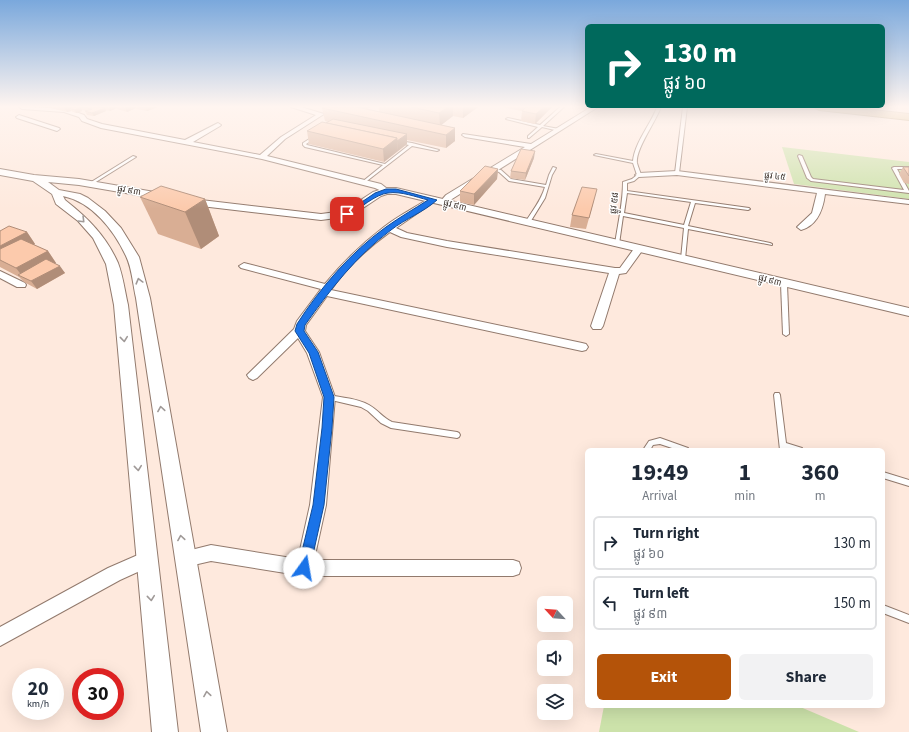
<!DOCTYPE html>
<html lang="en">
<head>
<meta charset="utf-8">
<style>
	body { margin:0; font-family:"Source Sans 3","Noto Sans Khmer",sans-serif; background:#f2f2f3; color:#1f2937; height:100vh; display:flex; flex-direction:column; font-size:15px; white-space:nowrap }
	* { box-sizing:border-box; margin:0 }
	p { font-size:13px; color:#747a83 }
	.icon { flex:none; width:22px; height:22px; fill:none; stroke:currentColor; stroke-width:2; stroke-linecap:round; stroke-linejoin:round }
	.map { position:relative; flex:1; overflow:hidden }
	.details { position:absolute; left:585px; top:448px; width:300px; height:260px; display:flex; flex-direction:column; background:#fff; border-radius:6px; box-shadow:0 4px 16px #0002 }
	.details>* { flex:none }
	.guide { position:absolute; left:585px; top:24px; width:300px; height:84px; border-radius:6px; box-shadow:0 4px 16px #0002; background:#00695c; color:#fff; overflow:hidden }
	.needle { width:26px; rotate:296deg }
	.fabs { position:absolute; left:537px; top:596px; display:grid; gap:8px }
	.fabs a { display:grid; place-items:center; width:36px; height:36px; border-radius:6px; background:#fff; box-shadow:0 4px 16px #0002; font-size:20px }
	.speed { position:absolute; left:12px; top:668px; display:flex; gap:8px; font-size:20px; font-weight:700; text-align:center }
	.speed>* { display:grid; place-content:center; width:52px; height:52px; border-radius:50%; background:#fff; box-shadow:0 4px 16px #0002; line-height:1 }
	.speed small { font-size:10px; font-weight:400 }
	.speed .limit { border:6px solid #d22; background:#fff; color:#111 }
	.pin { position:absolute; display:grid; place-items:center; width:34px; height:34px; color:#fff; margin:-17px; border-radius:8px; box-shadow:0 2px 6px #0006 }
	.me { position:absolute; width:44px; margin:-22px; rotate:13deg; stroke-linejoin:round; filter:drop-shadow(0 0 3px #0008) }
	.turn { display:flex; align-items:center; gap:14px; height:84px; padding:0 12px; font-size:18px }
	.turn .icon { width:52px; height:52px; stroke-width:2.5 }
	.turn b { display:block; font-size:28px; line-height:34px }
	.eta { display:flex; justify-content:space-evenly; align-items:center; height:68px; text-align:center }
	.eta b { font-size:24px; font-weight:700; line-height:28px }
	.action { display:flex; gap:8px; margin-top:auto; padding:8px 12px }
	.action a { flex:1; height:46px; border-radius:6px; background:#b45309; color:#fff; font-size:16px; font-weight:700; line-height:46px; text-align:center }
	.action a+a { background:#f2f2f3; color:#1f2937 }
	ul { padding:0; list-style:none }
	li { display:flex; align-items:center; gap:12px; height:54px; margin:0 8px 6px; padding:0 4px; border:2px solid #e0e1e3; border-radius:6px }
	li div { flex:1 }
	li b { display:block; font-size:15px }
	li em { font-style:normal }
	.map>svg:first-child { display:block }
	.green { fill:#cce2aa }
	.lines { fill:none; stroke-linecap:round; stroke-linejoin:round }
	.service-casing { stroke:#927a6d; stroke-width:2 }
	.minor-casing { stroke:#927a6d; stroke-width:2 }
	.tertiary-casing { stroke:#927a6d; stroke-width:2 }
	.trunk-casing { stroke:#987a45; stroke-width:2 }
	.service { fill:#fff; fill-rule:evenodd }
	.minor { fill:#fff; fill-rule:evenodd }
	.tertiary { fill:#fff; fill-rule:evenodd }
	.trunk { fill:#d3b274; fill-rule:evenodd }
	.wall { fill:#d9ae94 }
	.shaded-wall { fill:#b08d78 }
	.building { fill:#fccaac; stroke:#b08d78 }
	.oneway { stroke:#a09a98 }
	.route { fill:#1a73e8; stroke:#114b97 }
	.labels { text-anchor:middle; stroke-width:3; stroke-linejoin:round; paint-order:stroke }
	.far-street-label { font-size:9px; fill:#403630; stroke:#fff }
</style>
</head>
<body>
<div class="map">
<svg width="909" height="732" viewBox="0 0 909 732">
	<rect width="100%" height="100%" fill="#fee9dd"/>
	<!-- green -->
	<g class="green">
		<path d="M782,147L909,162V199L794,184Z"/>
		<path d="M604,706H798L859,732H599Z"/>
	</g>
	<g class="lines">
		<!-- service casing -->
		<g class="service-casing">
			<g id="service">
				<path d="M560,107H564L543,126L559,129V131L542,127L529,138H528V136L538,127L506,119L508,118L540,125Z"/>
				<path d="M657,107H661C656,121 635,150 637,163C638,167 640,171 641,175L634,181L627,183V191L749,208L750,209L748,210L695,203L688,226L770,243L772,244V245L688,229L685,259L683,260L681,259L684,228L623,216L619,244L617,245H615V244C618,223 623,203 623,182L632,179L637,175L633,163L594,155L596,154L633,161C635,142 651,124 657,107ZM627,193L691,202L684,225L624,213Z"/>
				<path d="M683,107H687L679,173L677,174L675,173Z"/>
				<path d="M867,107H869L872,114H870Z"/>
				<path d="M314,136L317,137L306,144L307,145L385,164L409,145L399,143V141L412,143L439,150L437,151L412,146L363,184L361,183L362,182L383,165L305,147L303,145V143Z"/>
				<path d="M799,155L802,156L811,177L813,179L904,190L892,168L894,167H909V169H897L909,191V193L811,181L807,178L798,156Z"/>
				<path d="M133,156L136,157L91,185L88,184Z"/>
				<path d="M553,167L556,168L552,175L545,198L529,224H525V223C532,211 541,201 545,187L509,181L499,172L492,170L494,169L501,170L511,179L546,185L549,175Z"/>
				<path d="M784,282L787,284L789,334L786,336L783,334L781,284Z"/>
				<path d="M775,393H779L780,395L786,443L802,448L803,450H790L786,449V450H780L774,395Z"/>
				<path d="M327,395H329C342,398 357,398 369,405C378,410 383,418 392,422L457,432L459,433L460,435L459,437L457,438L391,428L381,423L368,411L361,407L327,399L326,397Z"/>
				<path d="M660,438L688,448L689,450H678L660,444L653,445L650,450H643L649,441Z"/>
				<path d="M883,472L909,480V486L883,478Z"/>
				<path d="M883,605L909,615V623L883,613Z"/>
			</g>
		</g>
		<!-- minor casing -->
		<g class="minor-casing">
			<g id="minor">
				<path d="M19,107L65,108L84,115L87,119L102,124L185,140L218,123L221,125L220,126L193,142L260,155L281,137L316,115L291,107H301L324,114L285,139L267,156L381,184L390,191L386,193L375,188L262,159L101,128L82,121L79,117L64,112L22,109Z"/>
				<path d="M591,107H598L452,199L447,204H441L440,202L446,195L525,147L465,137L462,135L463,134L531,144Z"/>
				<path d="M19,115L59,128L60,129L57,131L17,118L16,117Z"/>
				<path d="M677,171L909,200V204L825,194C823,209 818,225 801,230L797,227L812,213L817,193L677,175L639,177L635,175L639,173Z"/>
				<path d="M431,197H434L438,199L396,228L407,233L447,241L615,268H620L636,246H642L644,248L626,273L619,274L603,326L601,329H593L591,326L609,273L447,247L401,237L390,232C368,248 346,267 331,290L582,343L586,344L588,347L586,350L582,351L327,296L306,325L305,331L319,352L335,397L326,505L314,560H513L519,562L521,568L519,574L513,576H304L211,561L185,567L179,565L177,559L179,553L211,545L298,559L310,505L323,397L307,353L298,338L257,378L253,380L249,378L247,375L294,329L297,321L321,289L241,268L239,266L244,263L325,284C343,262 363,243 384,227C398,216 416,207 431,197Z"/>
				<path d="M0,271L25,283L26,285L25,287H17L0,278Z"/>
				<path d="M147,551L153,553L155,559L153,565L120,580L0,646V627L108,568Z"/>
			</g>
		</g>
		<!-- tertiary casing -->
		<g class="tertiary-casing">
			<path id="tertiary" d="M0,169L34,175L79,179L201,200L321,214L344,211L373,192L386,188H396L909,308V316L396,194H387L381,196L351,216L321,220L201,206L79,185L48,182L59,190L80,194L88,198L105,211L121,228L139,257L150,298L227,732H201L136,298C133,285 132,268 126,256C114,230 92,202 63,196L65,200C88,218 106,236 118,263C123,276 125,292 128,305L178,732H152L114,305L106,264L93,238L78,221L56,204L52,194L33,181L0,175Z"/>
		</g>
		<!-- trunk casing -->
		<g class="trunk-casing">
			<path id="trunk" d="M814,107H846L909,114V120L819,110Z"/>
		</g>
		<!-- service -->
		<use href="#service" class="service"/>
		<!-- minor -->
		<use href="#minor" class="minor"/>
		<!-- tertiary -->
		<use href="#tertiary" class="tertiary"/>
		<!-- trunk -->
		<use href="#trunk" class="trunk"/>
	</g>
	<!-- wall -->
	<g class="wall">
		<path d="M46,107H158L147,111L137,109L136,108L127,112L117,109V108L110,111L105,110L106,111L94,116L87,115L85,111H87L82,110V111L76,113L71,111L67,112Z"/>
		<path d="M379,107H478L463,118L453,116L441,125L455,128V141L446,148L407,140V144L384,162L309,144L307,131L328,122L325,121L322,108L367,109L379,112Z"/>
		<path d="M501,107H552L535,124L521,121L522,111Z"/>
		<path d="M534,158L525,180L510,178L511,171Z"/>
		<path d="M903,167H909V184L904,183L899,174Z"/>
		<path d="M498,169L497,179L474,205L460,202V191Z"/>
		<path d="M140,197L205,199L219,236L201,249L158,234Z"/>
		<path d="M594,200L586,229L570,227L572,215Z"/>
		<path d="M0,231L27,232L35,244L34,245L48,251L56,263H55L65,273L37,289L24,282L19,277L0,267Z"/>
	</g>
	<!-- shaded-wall -->
	<g class="shaded-wall">
		<path d="M64,107H77L69,108L71,111L67,112Z"/>
		<path d="M81,107L82,111L76,113L75,110Z"/>
		<path d="M109,107H116L117,108L110,111Z"/>
		<path d="M125,107H136V108L127,112Z"/>
		<path d="M149,107H158L147,111L146,108Z"/>
		<path d="M357,107H371L358,114Z"/>
		<path d="M448,107H453V116L440,126L439,113Z"/>
		<path d="M463,107H478L463,118Z"/>
		<path d="M544,107H552L535,124L536,114Z"/>
		<path d="M105,108L106,111L94,116L92,113Z"/>
		<path d="M455,128V141L446,148V135Z"/>
		<path d="M407,134V144L398,151L397,141Z"/>
		<path d="M397,138L398,151L384,162L383,149Z"/>
		<path d="M535,151L534,158L525,180L526,173Z"/>
		<path d="M498,169L497,179L474,205V194Z"/>
		<path d="M205,199L219,236L201,249L185,212Z"/>
		<path d="M27,232L35,244L3,261L0,260V246Z"/>
		<path d="M48,251L56,263L26,279L23,277L16,268Z"/>
		<path d="M60,266L65,273L37,289L31,281Z"/>
	</g>
	<!-- building -->
	<g class="building">
		<path d="M73,107H81L75,110L69,108Z"/>
		<path d="M82,107H100L105,108L92,113L85,111L92,109Z"/>
		<path d="M140,107H149L146,108Z"/>
		<path d="M325,107H357L455,128L446,135L322,108Z"/>
		<path d="M411,107H448L439,113Z"/>
		<path d="M526,107H544L536,114L522,111Z"/>
		<path d="M333,119L407,134L397,141V138L326,123Z"/>
		<path d="M322,122L397,138L383,149L307,131Z"/>
		<path d="M521,149L535,151L526,173L511,171Z"/>
		<path d="M485,166L498,169L474,194L460,191Z"/>
		<path d="M903,167H909V176Z"/>
		<path d="M161,186L205,199L185,212L140,197Z"/>
		<path d="M582,187L597,189L589,218L572,215Z"/>
		<path d="M9,226L27,232L0,246V231Z"/>
		<path d="M21,239L48,251L16,268L0,260V249Z"/>
		<path d="M46,259L60,266L31,281L18,275Z"/>
	</g>
	<!-- one-way arrows -->
	<defs><path id="oneway-chevron" d="M-2-3.5L2.5 0L-2 3.5" fill="none" stroke-width="1.6" stroke-linecap="round" stroke-linejoin="round"/></defs>
	<g class="oneway">
		<use href="#oneway-chevron" transform="translate(82 220) rotate(45)"/>
		<use href="#oneway-chevron" transform="translate(139 281) rotate(-105)"/>
		<use href="#oneway-chevron" transform="translate(124 339) rotate(84)"/>
		<use href="#oneway-chevron" transform="translate(161 409) rotate(-99)"/>
		<use href="#oneway-chevron" transform="translate(138 468) rotate(84)"/>
		<use href="#oneway-chevron" transform="translate(181 538) rotate(-99)"/>
		<use href="#oneway-chevron" transform="translate(151 598) rotate(84)"/>
		<use href="#oneway-chevron" transform="translate(207 694) rotate(-99)"/>
	</g>
	<!-- sky -->
	<linearGradient id="sky" x2="0" y2="1"><stop stop-color="#7aa8dc"/><stop offset="0.51" stop-color="#fff5f0"/><stop offset="1" stop-color="#fff5f0" stop-opacity="0"/></linearGradient>
	<rect width="909" height="209" fill="url(#sky)"/>
	<!-- route -->
	<path class="route" d="M386,189H396L437,200C424,212 405,219 391,230C356,256 330,290 305,325L304,331L318,352L334,397L332,428L324,505L310,568L308,572L304,574L300,572L298,568L313,505L322,428L324,397L309,353L295,331L297,324C320,288 351,252 386,227C400,217 414,209 428,200C416,197 401,191 388,193C376,194 359,209 349,215L344,214L375,193Z"/>
	<g class="labels">
		<!-- far-street labels -->
		<g class="far-street-label">
			<text transform="translate(775 176) rotate(7)" y="3">ផ្លូវ ៤៥</text>
			<text transform="translate(129 190) rotate(10)" y="3">ផ្លូវ ៩៣</text>
			<text transform="translate(614 203) rotate(-83)" y="3">ផ្លូវ ៥៨</text>
			<text transform="translate(455 205) rotate(14)" y="3">ផ្លូវ ៩៣</text>
			<text transform="translate(770 280) rotate(14)" y="3">ផ្លូវ ៩៣</text>
		</g>
	</g>
</svg>
<div class="fabs">
<a><svg class="needle" viewBox="-14 -14 28 28"><path d="M0-13l5 13h-10z" fill="#e53935"/><path d="M0 13l5-13h-10z" fill="#747a83"/></svg></a>
<a><svg class="icon" aria-label="sound" viewBox="0 0 24 24"><path d="M4 9h4l5-4v14l-5-4H4zM17 9q2 3 0 6"/></svg></a>
<a><svg class="icon" aria-label="layers" viewBox="0 0 24 24"><path d="M12 4l9 5-9 5-9-5zM3 14l9 5 9-5"/></svg></a>
</div>
<div class="speed"><div>20<small>km/h</small></div><div class="limit">30</div></div>
<div class="pin" style="left:347px;top:214px;background:#d93025"><svg class="icon" aria-label="arrive" viewBox="0 0 24 24"><path d="M6 21V4h12l-3 4 3 4H6"/></svg></div>
<svg class="me" style="left:304px;top:568px" viewBox="-20 -20 40 40"><circle r="19" fill="#fff"/><path d="M0-13L10 11 0 6-10 11z" fill="#1a73e8"/></svg>
<div class="guide">
<div class="turn"><svg class="icon" aria-label="right" viewBox="0 0 24 24"><path d="M7 20v-9h11M14 6l5 5-5 5"/></svg><div><b>130 m</b>ផ្លូវ ៦០</div></div>
</div>
<section class="details">
<div class="eta">
<div><b>19:49</b><p>Arrival</p></div>
<div><b>1</b><p>min</p></div>
<div><b>360</b><p>m</p></div>
</div>
<ul>
<li><svg class="icon" aria-label="right" viewBox="0 0 24 24"><path d="M7 20v-9h11M14 6l5 5-5 5"/></svg><div><b>Turn right</b><p>ផ្លូវ ៦០</p></div><em>130 m</em></li>
<li><svg class="icon" aria-label="left" viewBox="0 0 24 24"><path d="M17 20v-9H6M10 6l-5 5 5 5"/></svg><div><b>Turn left</b><p>ផ្លូវ ៩៣</p></div><em>150 m</em></li>
</ul>
<div class="action"><a>Exit</a><a>Share</a></div>
</section>
</div>
</body>
</html>
